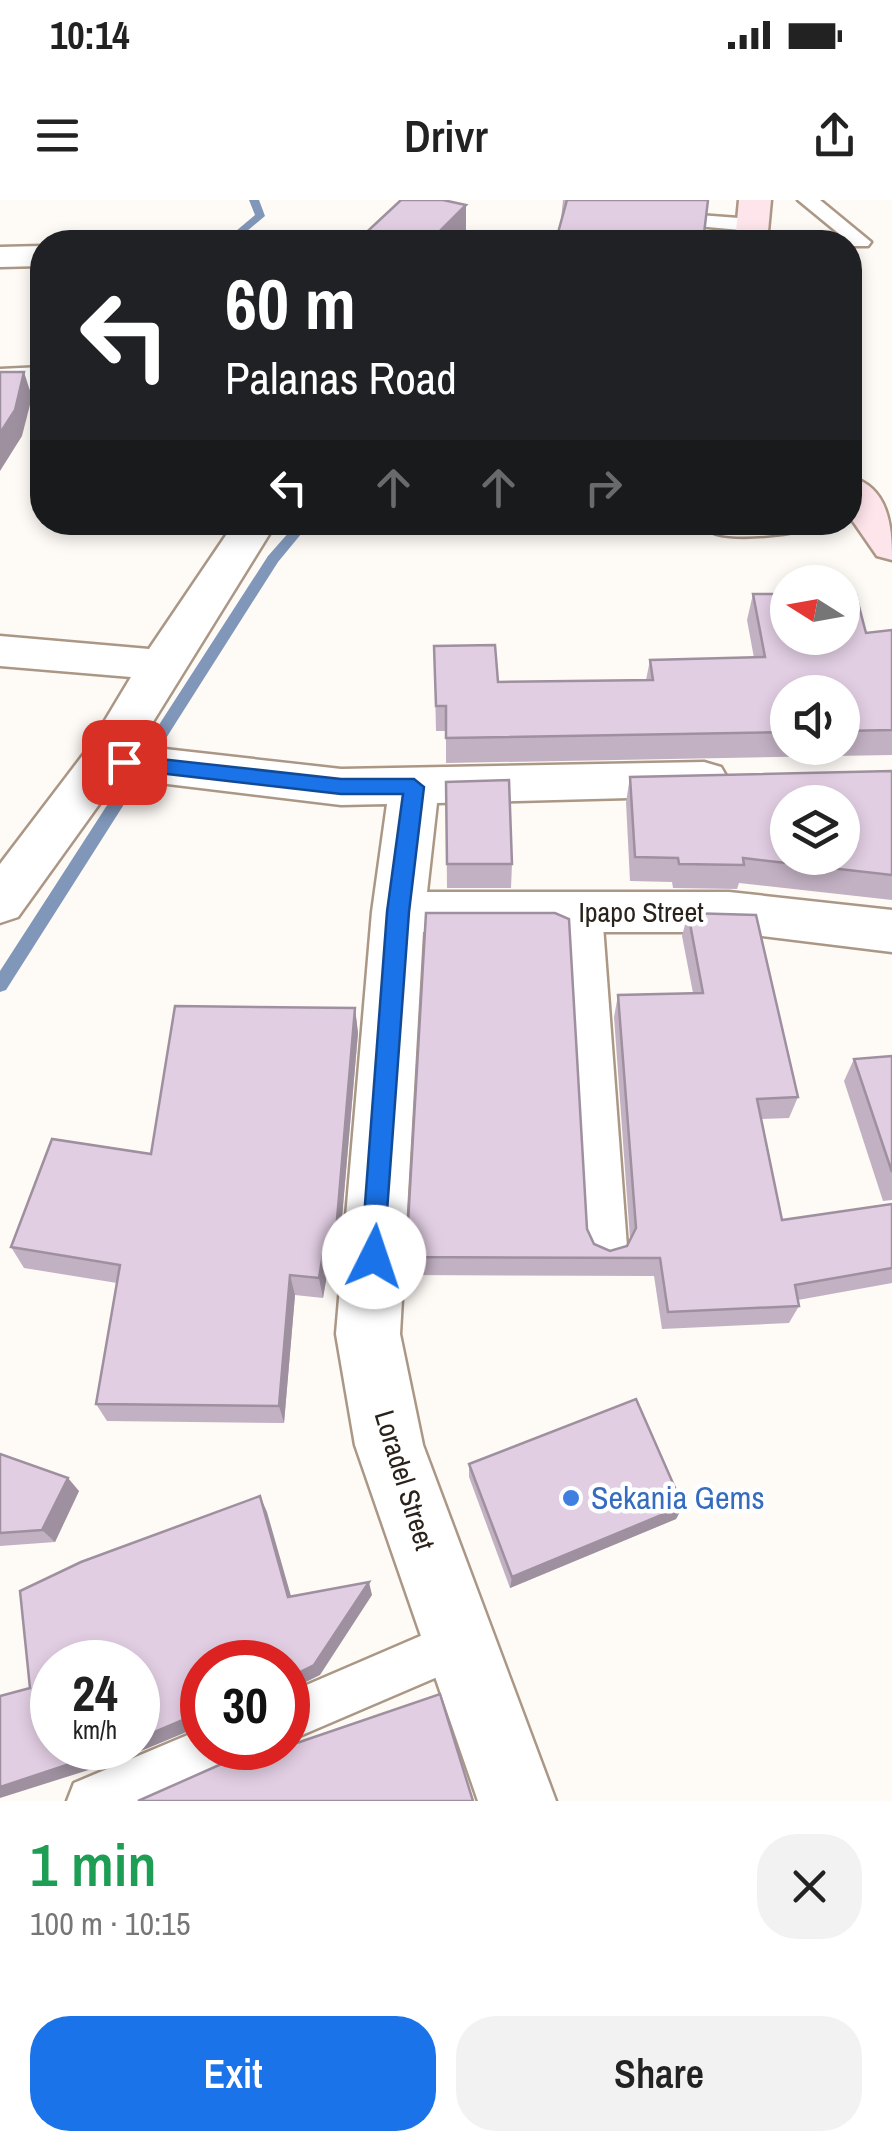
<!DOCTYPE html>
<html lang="en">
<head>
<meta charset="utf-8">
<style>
	body { margin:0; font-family:"Archivo Narrow",sans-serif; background:#f2f2f2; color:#222; height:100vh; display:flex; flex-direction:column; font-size:38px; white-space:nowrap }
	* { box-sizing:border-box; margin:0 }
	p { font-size:32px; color:#767676 }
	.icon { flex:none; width:55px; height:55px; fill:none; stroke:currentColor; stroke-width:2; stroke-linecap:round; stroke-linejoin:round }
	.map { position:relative; height:1601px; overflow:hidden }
	.side { display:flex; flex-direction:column; background:#fff; flex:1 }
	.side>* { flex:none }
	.hud { position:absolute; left:30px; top:30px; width:832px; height:305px; border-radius:40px; box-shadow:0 5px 15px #0003; background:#202124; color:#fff; overflow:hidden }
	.needle { width:65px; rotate:281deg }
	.tools { position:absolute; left:770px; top:365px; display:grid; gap:20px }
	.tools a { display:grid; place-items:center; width:90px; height:90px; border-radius:50%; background:#fff; box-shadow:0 5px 15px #0003; font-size:50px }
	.speed { position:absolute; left:30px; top:1440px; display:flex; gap:20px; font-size:50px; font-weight:700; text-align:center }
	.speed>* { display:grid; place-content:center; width:130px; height:130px; border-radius:50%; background:#fff; box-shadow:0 5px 15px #0003; line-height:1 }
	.speed small { font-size:25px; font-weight:400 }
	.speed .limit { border:15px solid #d22; background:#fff; color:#111 }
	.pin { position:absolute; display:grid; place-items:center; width:85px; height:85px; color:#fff; margin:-42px; border-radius:20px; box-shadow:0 5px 15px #0006 }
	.me { position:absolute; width:110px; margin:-55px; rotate:4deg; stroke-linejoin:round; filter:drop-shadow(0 0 8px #0008) }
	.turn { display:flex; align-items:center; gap:35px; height:210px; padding:0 30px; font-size:45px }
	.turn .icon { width:130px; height:130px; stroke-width:2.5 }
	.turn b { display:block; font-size:70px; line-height:85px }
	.lanes { display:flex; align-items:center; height:95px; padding:0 30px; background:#0003; justify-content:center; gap:50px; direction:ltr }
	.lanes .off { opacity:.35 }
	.round { display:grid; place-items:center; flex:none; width:105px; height:105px; border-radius:40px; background:#f2f2f2 }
	.overview { display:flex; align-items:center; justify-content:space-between; height:170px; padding:0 30px }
	h1 { font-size:60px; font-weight:600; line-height:75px; color:#1e9e55 }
	.action { display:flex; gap:20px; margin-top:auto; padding:20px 30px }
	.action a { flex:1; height:115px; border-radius:40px; background:#1a73e8; color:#fff; font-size:40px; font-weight:600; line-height:115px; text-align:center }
	.action a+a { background:#f2f2f2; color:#222 }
	.status { display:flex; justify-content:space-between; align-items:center; height:70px; padding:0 50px; background:#fff; direction:ltr }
	.status svg { height:28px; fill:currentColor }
	header { display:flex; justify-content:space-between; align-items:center; height:130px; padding:0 30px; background:#fff; font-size:45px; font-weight:600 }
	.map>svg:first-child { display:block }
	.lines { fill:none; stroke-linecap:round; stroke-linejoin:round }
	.stream { fill:#8097ba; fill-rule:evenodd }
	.lane-casing { stroke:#ab9785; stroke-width:5 }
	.street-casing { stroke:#ab9785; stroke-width:5 }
	.secondary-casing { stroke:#ab9785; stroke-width:5 }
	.lane { fill:#fff; fill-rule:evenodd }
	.street { fill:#fff; fill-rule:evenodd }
	.secondary { fill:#fee5eb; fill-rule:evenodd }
	.wall { fill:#c2b1c3; fill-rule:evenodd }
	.shaded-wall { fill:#9e909f }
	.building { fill:#e2cee3; stroke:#9e909f; stroke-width:2.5; fill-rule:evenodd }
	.route { fill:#1a73e8; stroke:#114b97; stroke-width:2.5 }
	.shop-dot { fill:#3f7fe0; stroke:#fff; stroke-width:4 }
	.labels { text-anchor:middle; stroke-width:9; stroke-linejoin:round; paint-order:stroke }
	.street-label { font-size:28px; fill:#2a221b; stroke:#fff }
	.near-shop-label { font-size:32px; fill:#366cbe; stroke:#fff; text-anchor:start }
</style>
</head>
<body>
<div class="status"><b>10:14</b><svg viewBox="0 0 49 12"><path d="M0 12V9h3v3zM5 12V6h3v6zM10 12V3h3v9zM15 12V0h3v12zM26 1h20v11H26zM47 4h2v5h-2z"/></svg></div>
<header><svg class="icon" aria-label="menu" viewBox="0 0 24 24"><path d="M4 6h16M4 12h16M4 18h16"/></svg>Drivr<svg class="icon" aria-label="share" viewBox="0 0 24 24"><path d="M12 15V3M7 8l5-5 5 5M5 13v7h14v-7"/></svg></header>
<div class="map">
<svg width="892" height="1601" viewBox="0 0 892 1601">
	<rect width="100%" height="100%" fill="#fefaf6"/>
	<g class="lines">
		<!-- stream -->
		<g class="stream">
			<path d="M249,0H259L265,16L234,42H223L255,15Z"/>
			<path d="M298,322H311L278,362L6,790L0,792V771L268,356Z"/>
		</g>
		<!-- lane casing -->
		<g class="lane-casing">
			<g id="lane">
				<path d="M798,0H820L871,42L868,46H854Z"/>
				<path d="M659,12L752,19L762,25L752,31L652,22L649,18Z"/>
				<path d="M720,322H822C809,335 720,343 709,330Z"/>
				<path d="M585,699L597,703L602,712L627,1047L621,1060L607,1065L593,1060L587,1047L568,712L573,703Z"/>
				<path d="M460,1419L477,1426L484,1443L477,1460L288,1541V1493Z"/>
				<path d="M202,1529V1548H241L234,1565L151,1601H67L74,1583Z"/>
			</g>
		</g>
		<!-- street casing -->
		<g class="street-casing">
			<g id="street">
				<path d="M42,46V66L0,67V47Z"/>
				<path d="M42,167V189L0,191V169Z"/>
				<path d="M235,322H269L273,328L138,546L341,569L704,562L721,567L728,579L721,591L704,596L437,603L427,692H729L892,710V752L729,732H423L400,1134L423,1245L556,1601H478L355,1245L336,1134L372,712L387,604L341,605L118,578L18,717L0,723V664L89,547L131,477L0,466V436L149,449Z"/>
			</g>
		</g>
		<!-- secondary casing -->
		<g class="secondary-casing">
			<g id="secondary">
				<path d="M739,0H771L767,42H735Z"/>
				<path d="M850,277C889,287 892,327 892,360L877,356L850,317Z"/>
			</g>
		</g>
		<!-- lane -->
		<use href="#lane" class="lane"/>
		<!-- street -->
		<use href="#street" class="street"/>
		<!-- secondary -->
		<use href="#secondary" class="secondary"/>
	</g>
	<!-- wall -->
	<g class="wall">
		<path d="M563,0H708L703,42H556L561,19Z"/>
		<path d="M753,394L866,433L892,430V555L446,563V531H436L434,446L498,482L646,480L650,460L754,458L747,420ZM788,492H842V548H788Z"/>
		<path d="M892,571V700L739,683L737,689L673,688L672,682L630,681L626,602L630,577Z"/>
		<path d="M446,582L512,664L511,688H447Z"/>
		<path d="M688,713L798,897L789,918L761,919L782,1020L892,1004V1083L798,1100L799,1106L789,1123L662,1129L654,1076L407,1075L406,1057L587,1029L594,1044L610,1051L627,1046L630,1039L614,817L618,795L693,793L682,736Z"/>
		<path d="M355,808L358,833L337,1075H327L323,1098L295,1095L284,1223L107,1221L96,1204L117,1083L24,1068L11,1047L151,954Z"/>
		<path d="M892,856V1000L883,1001L844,881L854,859Z"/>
		<path d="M0,1254L79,1291L55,1342L0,1346Z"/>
		<path d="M469,1264L683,1306L676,1319L510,1388L469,1277Z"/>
	</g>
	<!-- shaded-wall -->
	<g class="shaded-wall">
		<path d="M466,5V30L453,42H429Z"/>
		<path d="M24,172L32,197L22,236L0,271V233Z"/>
		<path d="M355,808L358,833L337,1075L334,1055Z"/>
		<path d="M323,1054L327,1075L323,1098L319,1078Z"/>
		<path d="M290,1075L295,1095L284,1223L279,1206Z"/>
		<path d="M68,1278L79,1291L55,1342L42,1330Z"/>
		<path d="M260,1296L267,1312L295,1410L288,1397Z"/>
		<path d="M683,1306L676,1319L510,1388L512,1377Z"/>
		<path d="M369,1382L372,1395L320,1475L288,1491V1478Z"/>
		<path d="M190,1517L201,1526L117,1561L0,1598V1587L118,1548H138V1539Z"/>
		<path d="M261,1548H273L262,1564L254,1557Z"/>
	</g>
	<!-- building -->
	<g class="building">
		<path d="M401,0H443L466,5L429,42L357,41Z"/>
		<path d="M567,0H708L703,42H588L556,40Z"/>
		<path d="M0,172H24L15,210L0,233Z"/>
		<path d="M753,394H788V438H842V395H856L866,433L892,430V530L842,531V492H788V532L446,538V506H436L434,446L495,445L498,482L653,480L650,460L765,457Z"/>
		<path d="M892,571V675L743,658L744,665L679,664L678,658L635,657L630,577ZM788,602H842V658H788Z"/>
		<path d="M509,580L512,664H447L446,582Z"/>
		<path d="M426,713H555L569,719L587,1029L594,1044L610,1051L627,1046L636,1028L618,795L703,793L688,713L756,715L798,897L757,899L782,1020L892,1004V1068L795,1085L799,1106L668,1112L660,1058L406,1057Z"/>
		<path d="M175,806L355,808L334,1055L323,1054L319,1078L290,1075L279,1206L96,1204L120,1065L11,1047L52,939L151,954Z"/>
		<path d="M892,856V972L854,859Z"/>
		<path d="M636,1199L683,1306L512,1377L469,1264Z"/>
		<path d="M0,1254L68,1278L42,1330L0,1333Z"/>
		<path d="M260,1296L288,1397L369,1382L314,1465L288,1478V1462H202V1537H195V1521L190,1517L138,1539V1462H52V1548H118L0,1587V1496L30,1488L20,1391L81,1362Z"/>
		<path d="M440,1494L473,1601H138L226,1562L232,1548H261L254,1557L283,1548H288V1546Z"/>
	</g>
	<!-- route -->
	<path class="route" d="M124,555L341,579H414L424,587L409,712L383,1066L374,1069L365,1066L361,1057L387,712L403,594H341L124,569L114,562Z"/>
	<!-- markers -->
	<circle class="shop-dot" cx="571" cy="1298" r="10"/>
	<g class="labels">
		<!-- street labels -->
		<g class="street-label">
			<text x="641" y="722">Ipapo Street</text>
			<text transform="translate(405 1280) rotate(73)" y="10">Loradel Street</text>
		</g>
		<!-- near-shop labels -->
		<g class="near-shop-label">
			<text x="591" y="1309">Sekania Gems</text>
		</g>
	</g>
</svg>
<div class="tools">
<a><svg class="needle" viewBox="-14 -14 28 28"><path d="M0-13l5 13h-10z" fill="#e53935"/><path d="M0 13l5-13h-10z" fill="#767676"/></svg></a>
<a><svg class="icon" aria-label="sound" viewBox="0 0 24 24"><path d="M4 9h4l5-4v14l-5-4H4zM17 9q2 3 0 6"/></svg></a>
<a><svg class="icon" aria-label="layers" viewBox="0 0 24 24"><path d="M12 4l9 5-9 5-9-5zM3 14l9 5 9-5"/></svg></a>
</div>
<div class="speed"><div>24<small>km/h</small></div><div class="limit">30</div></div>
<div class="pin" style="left:124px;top:562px;background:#d93025"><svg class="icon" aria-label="arrive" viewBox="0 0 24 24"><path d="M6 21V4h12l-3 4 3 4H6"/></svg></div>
<svg class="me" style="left:374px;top:1057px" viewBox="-20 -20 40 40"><circle r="19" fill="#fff"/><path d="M0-13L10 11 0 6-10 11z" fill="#1a73e8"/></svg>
<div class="hud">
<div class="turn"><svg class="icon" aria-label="left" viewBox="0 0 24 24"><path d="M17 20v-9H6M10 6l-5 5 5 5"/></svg><div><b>60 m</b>Palanas Road</div></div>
<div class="lanes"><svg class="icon" aria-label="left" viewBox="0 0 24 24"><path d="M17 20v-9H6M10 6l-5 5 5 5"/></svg><svg class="icon off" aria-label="ahead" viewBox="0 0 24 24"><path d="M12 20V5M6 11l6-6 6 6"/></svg><svg class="icon off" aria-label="ahead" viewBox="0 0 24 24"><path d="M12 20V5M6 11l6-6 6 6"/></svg><svg class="icon off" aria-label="right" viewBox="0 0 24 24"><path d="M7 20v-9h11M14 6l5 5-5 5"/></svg></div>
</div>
</div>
<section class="side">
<div class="overview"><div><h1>1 min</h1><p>100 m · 10:15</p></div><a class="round"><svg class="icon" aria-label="close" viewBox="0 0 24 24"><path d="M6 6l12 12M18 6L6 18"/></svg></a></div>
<div class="action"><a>Exit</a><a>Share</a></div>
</section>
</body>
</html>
